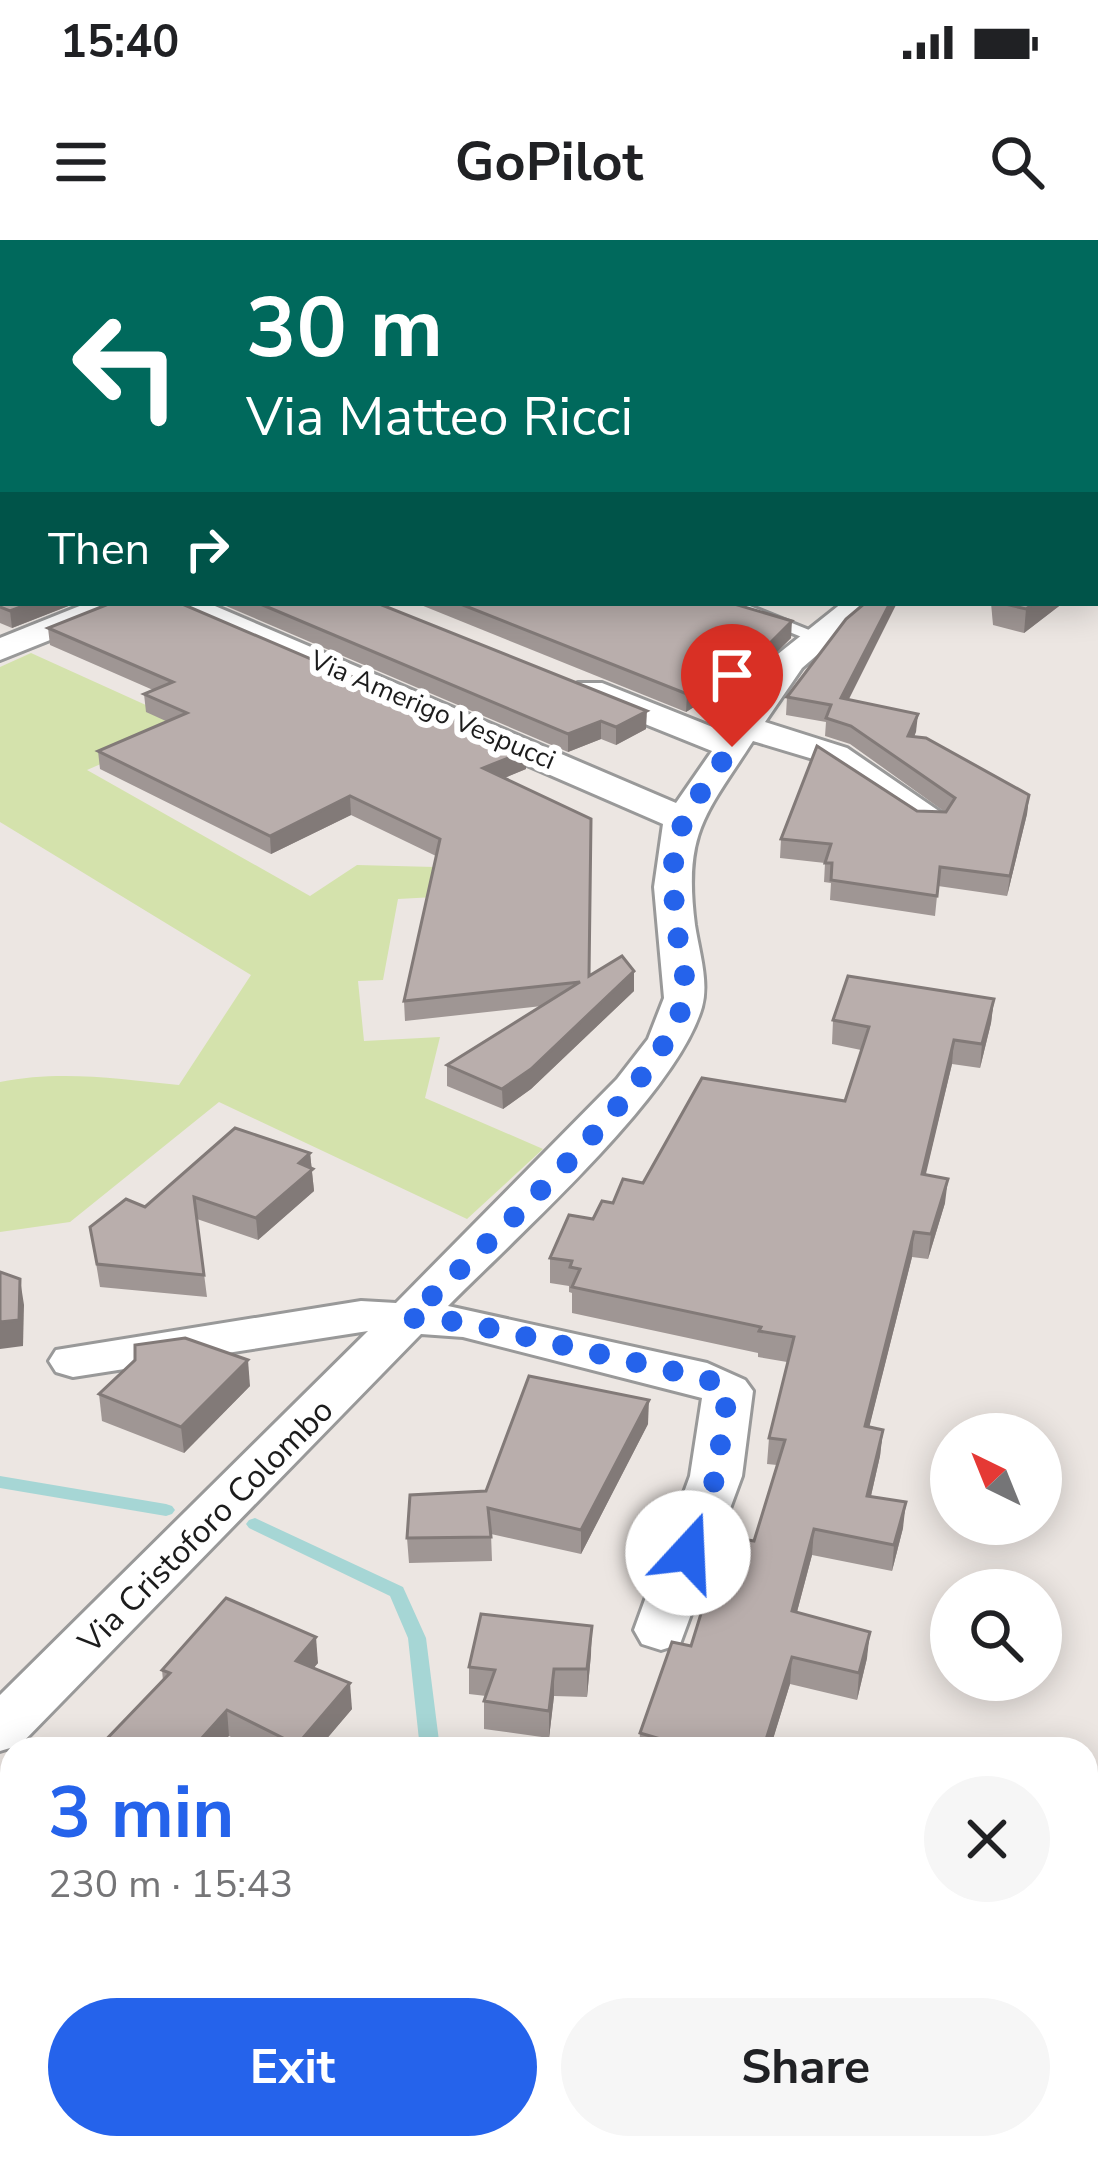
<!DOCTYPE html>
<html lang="en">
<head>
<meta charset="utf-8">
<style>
	body { margin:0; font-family:"Nunito Sans",sans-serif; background:#f6f6f6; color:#202124; height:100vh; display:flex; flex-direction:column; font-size:45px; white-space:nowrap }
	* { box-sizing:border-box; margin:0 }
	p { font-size:39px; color:#757577 }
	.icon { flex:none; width:66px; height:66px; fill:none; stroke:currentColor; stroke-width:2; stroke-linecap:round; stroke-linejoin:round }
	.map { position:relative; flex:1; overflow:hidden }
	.sheet { position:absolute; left:0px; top:1497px; width:1098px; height:423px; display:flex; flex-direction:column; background:#fff; border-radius:36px 36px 0 0; box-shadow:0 6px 30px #0003 }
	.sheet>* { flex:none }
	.top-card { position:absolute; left:0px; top:0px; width:1098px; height:366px; box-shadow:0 6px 30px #0003; background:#00695c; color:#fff; overflow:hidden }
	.needle { width:78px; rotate:317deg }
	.tools { position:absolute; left:930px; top:1173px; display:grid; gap:24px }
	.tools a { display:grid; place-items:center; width:132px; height:132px; border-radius:50%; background:#fff; box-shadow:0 6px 30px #0003; font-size:60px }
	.pin { position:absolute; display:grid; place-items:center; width:102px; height:102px; color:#fff; margin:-123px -51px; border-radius:50% 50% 50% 0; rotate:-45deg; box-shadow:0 0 12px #0007 }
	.pin .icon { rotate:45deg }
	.me { position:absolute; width:132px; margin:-66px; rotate:20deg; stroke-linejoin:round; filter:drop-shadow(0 0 9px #0008) }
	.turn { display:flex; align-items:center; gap:42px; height:252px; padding:0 48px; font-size:54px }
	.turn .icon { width:156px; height:156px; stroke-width:2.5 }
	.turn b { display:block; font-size:84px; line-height:102px }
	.then { display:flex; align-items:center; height:114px; padding:0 48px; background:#0003; gap:24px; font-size:45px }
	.round { display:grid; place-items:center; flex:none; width:126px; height:126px; border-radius:63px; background:#f6f6f6 }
	.headline { display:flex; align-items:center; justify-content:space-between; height:204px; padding:0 48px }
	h1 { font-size:72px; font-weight:700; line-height:90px; color:#2563eb }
	.button { display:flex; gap:24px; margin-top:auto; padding:24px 48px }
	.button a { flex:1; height:138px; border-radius:72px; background:#2563eb; color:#fff; font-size:48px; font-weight:700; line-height:138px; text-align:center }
	.button a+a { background:#f6f6f6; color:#202124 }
	.status { display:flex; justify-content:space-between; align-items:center; height:84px; padding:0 60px; background:#fff; direction:ltr }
	.status svg { height:33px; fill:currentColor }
	header { display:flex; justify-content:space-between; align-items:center; height:156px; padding:0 48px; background:#fff; font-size:54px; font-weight:700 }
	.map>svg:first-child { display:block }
	.grass { fill:#d4e2ac }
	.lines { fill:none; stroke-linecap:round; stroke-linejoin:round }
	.stream { fill:#a6d6d5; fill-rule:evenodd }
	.service-casing { stroke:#999; stroke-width:6 }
	.minor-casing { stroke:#999; stroke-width:6 }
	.service { fill:#fff; fill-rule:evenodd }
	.minor { fill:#fff; fill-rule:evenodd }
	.wall { fill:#9f9694 }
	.shaded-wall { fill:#827a78 }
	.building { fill:#b9aeac; stroke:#827a78; stroke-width:3 }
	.route { stroke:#2563eb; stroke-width:21; stroke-dasharray:0 37.8 }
	.labels { text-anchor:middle; stroke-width:12; stroke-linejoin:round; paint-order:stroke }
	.far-street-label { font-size:27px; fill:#1c1c1c; stroke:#fff }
	.street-label { font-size:33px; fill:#1c1c1c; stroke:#fff }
</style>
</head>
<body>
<div class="status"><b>15:40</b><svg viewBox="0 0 49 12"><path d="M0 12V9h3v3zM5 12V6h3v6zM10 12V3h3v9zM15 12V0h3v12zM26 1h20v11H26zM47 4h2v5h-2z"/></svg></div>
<header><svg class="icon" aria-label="menu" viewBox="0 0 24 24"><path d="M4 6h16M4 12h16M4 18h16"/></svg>GoPilot<svg class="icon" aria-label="search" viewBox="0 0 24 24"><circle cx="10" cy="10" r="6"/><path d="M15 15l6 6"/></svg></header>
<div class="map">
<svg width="1098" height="1918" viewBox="0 0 1098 1918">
	<rect width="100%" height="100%" fill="#ece6e2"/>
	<!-- grass -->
	<g class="grass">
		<path d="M31,413L190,485L87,530L310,656L357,625L435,627V657L398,659L383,740L358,741L364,801L440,797L425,858L543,909L467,979L219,862L70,982L0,992V842C61,830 118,839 179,845L251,735L0,582V427Z"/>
		<path d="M558,1908H737L769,1918H547Z"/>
	</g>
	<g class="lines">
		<!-- stream -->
		<g class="stream">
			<path d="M0,1236L166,1264L172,1266L175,1270L172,1274L166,1276L0,1248Z"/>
			<path d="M255,1278L403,1347L426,1398L440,1509H420L408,1398L390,1356L249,1288L246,1284L249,1280Z"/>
		</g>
		<!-- service casing -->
		<g class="service-casing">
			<path id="service" d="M719,363H742L824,396L809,400Z"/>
		</g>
		<!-- minor casing -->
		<g class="minor-casing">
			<g id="minor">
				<path d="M0,89H3L0,105Z"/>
				<path d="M1098,195V213H1095V196Z"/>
				<path d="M3,249V267L0,268V250Z"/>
				<path d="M87,363H130L125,370L0,420V398Z"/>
				<path d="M165,363H208L676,563L712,511L578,457L573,450L578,443H602L725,492L778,414L842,363H877L802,428L765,482L847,508L949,578L944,586H918L823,522L753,501C706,574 683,592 695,685C699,711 709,742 702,767C677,855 516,997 448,1066L707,1123L745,1140L753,1151L742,1236L680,1404L661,1410L642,1404L634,1390L690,1236L702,1158L463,1097L421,1094L20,1505L0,1511V1455L368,1091L73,1137L56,1132L49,1121L56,1110L361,1061L396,1063L617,839L648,799L664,758L654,647L663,584L170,370Z"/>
				<path d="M0,1721L12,1725V1786L0,1782Z"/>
				<path d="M111,1908H183L188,1918H116Z"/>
			</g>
		</g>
		<!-- service -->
		<use href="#service" class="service"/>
		<!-- minor -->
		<use href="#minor" class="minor"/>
	</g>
	<!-- wall -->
	<g class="wall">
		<path d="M0,290L3,363H76L12,388L0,383Z"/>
		<path d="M219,363H377L646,489L616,505L601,499L568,512Z"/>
		<path d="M416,363H731L791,398L768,421L686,472Z"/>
		<path d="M991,363H1063L1024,393L993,385Z"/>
		<path d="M48,388L526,529L504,538L589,736L634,751L531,849L503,869L447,846V825L542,766L405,781L404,761L436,616L351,575L271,614L100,529L98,511L168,482L146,472L144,454L153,450L50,405Z"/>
		<path d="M787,457L848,460L918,474L914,497L1029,555L1027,574L1007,656L938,646L935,676L830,660L831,643L824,642L825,623L780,618L781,599L917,571L945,572L850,504L825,496L826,482L786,475Z"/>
		<path d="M994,759L991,783L980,828L952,824L925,935L945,963L928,1019L912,1017L869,1187L883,1190L880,1216L871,1256L903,1288L892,1331L812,1315L797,1372L867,1418L857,1460L790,1444L770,1508L775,1509H639L640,1493L754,1301L777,1225L767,1224L769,1198L787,1122L758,1117V1113L572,1073V1053L569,1052V1046L550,1043V1018L593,979L643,943L845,861L861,810L832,804L833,780Z"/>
		<path d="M310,913L314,951L258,1000L197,979L207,1057L100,1047L90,987L145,967Z"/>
		<path d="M250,1146L184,1213L102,1181L99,1154Z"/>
		<path d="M648,1184L581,1314L491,1294L492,1321L409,1323L407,1298L486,1251Z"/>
		<path d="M591,1414L587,1457L554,1456L549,1498L484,1489V1461L486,1456L469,1454V1427Z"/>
		<path d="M318,1423L313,1428L352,1469L318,1509H255L229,1496L163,1441L162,1430Z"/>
		<path d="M267,1908H430L439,1918H277Z"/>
	</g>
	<!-- shaded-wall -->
	<g class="shaded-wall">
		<path d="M1098,316V336L1095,339V318Z"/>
		<path d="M31,363H76L12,388L10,371Z"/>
		<path d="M890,363H897L840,477L841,458Z"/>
		<path d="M1035,363H1063L1024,393L1026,369Z"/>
		<path d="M792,381L791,398L768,421L686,472L687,454Z"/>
		<path d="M647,471L646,489L616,505V487Z"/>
		<path d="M918,474L916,492L907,515L908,496Z"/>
		<path d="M601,481V499L568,512V494Z"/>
		<path d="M526,511V529L483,547V528Z"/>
		<path d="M1029,555L1027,574L1007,656L1010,636Z"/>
		<path d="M350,556L351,575L271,614L270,596Z"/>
		<path d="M634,731V751L531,849L503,869L502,849Z"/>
		<path d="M994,759L991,783L980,828L982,804Z"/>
		<path d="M954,800L952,824L920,959L922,934Z"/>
		<path d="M310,913L314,951L258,1000L256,978L299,923Z"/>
		<path d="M948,939L945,963L928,1019L931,994Z"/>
		<path d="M914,992L912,1017L863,1212L865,1186Z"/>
		<path d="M20,1039L24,1065L23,1106L0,1109V1082Z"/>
		<path d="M248,1120L250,1146L184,1213L181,1187Z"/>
		<path d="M649,1160L648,1184L581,1314V1290Z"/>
		<path d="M883,1190L880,1216L865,1282L867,1256Z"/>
		<path d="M906,1262L903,1288L892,1331L894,1305Z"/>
		<path d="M814,1289L812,1315L790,1398L792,1371Z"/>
		<path d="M592,1386L591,1414L587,1457V1429Z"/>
		<path d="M870,1392L867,1418L857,1460L859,1433Z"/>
		<path d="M316,1397L318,1423L298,1447L296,1421Z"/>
		<path d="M792,1417L790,1444L770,1509H764Z"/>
		<path d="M554,1429V1456L549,1498V1471Z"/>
		<path d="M350,1443L352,1469L318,1509H298L297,1505Z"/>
		<path d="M227,1470L229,1496L218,1509H192Z"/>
	</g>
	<!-- building -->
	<g class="building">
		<path d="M4,0H1098V144L1095,147V3H3V64H0V1Z"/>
		<path d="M1098,226V316L1095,318V228Z"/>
		<path d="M0,290L3,291V363H31L10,371L0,367Z"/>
		<path d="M111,363H180L526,511L483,528L591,579L589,736L622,716L634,731L531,829L502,849L447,825L580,742L404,761L440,599L350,556L270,596L98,511L187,473L144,454L173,442L48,388Z"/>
		<path d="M258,363H377L647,471L616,487L601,481L568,494Z"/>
		<path d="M458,363H731L792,381L769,404L687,454Z"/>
		<path d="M865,363H890L841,458L918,474L908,496L926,498L1029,555L1010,636L940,627L937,656L831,640L832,623H825L831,604L781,599L817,506L917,571L946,572L955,558L851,486L826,478L831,465L787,457L846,379Z"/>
		<path d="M1001,363H1035L1026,369Z"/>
		<path d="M848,736L994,759L982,804L954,800L922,934L948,939L931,994L914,992L865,1186L883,1190L867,1256L906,1262L894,1305L814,1289L792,1371L870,1392L859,1433L792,1417L764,1506L775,1509H679L681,1505L640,1493L672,1402L691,1406L725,1296L754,1301L785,1200L769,1198L794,1097L759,1091L761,1087L572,1047L580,1029L570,1027L572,1021L550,1018L569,975L593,979L602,961L613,963L623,939L643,943L702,838L845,861L869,787L833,780Z"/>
		<path d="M235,888L310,913L299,923L313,929L256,978L194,957L204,1035L97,1024L90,987L126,959L145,967Z"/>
		<path d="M0,1032L20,1039L19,1080L0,1082Z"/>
		<path d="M185,1098L248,1120L181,1187L99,1154L135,1120V1105Z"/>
		<path d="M529,1136L649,1160L581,1290L488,1268L491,1297L407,1298L410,1255L486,1251Z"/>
		<path d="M226,1358L316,1397L296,1421L350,1443L297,1505L227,1470L192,1509H97L170,1433L162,1430Z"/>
		<path d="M481,1374L592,1386L587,1429H554L549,1471L484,1461L495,1430L469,1427Z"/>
		<path d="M0,1874L12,1890V1908H25L32,1918H0Z"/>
		<path d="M280,1908H430L439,1918H290Z"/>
	</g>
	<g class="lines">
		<!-- route -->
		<path class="route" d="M688,1313L716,1236L728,1151L707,1139L463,1082L409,1078C474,1015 663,844 683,763C689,742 680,713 677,691C666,591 677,588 732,507"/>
	</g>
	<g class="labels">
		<!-- far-street labels -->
		<g class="far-street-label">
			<text transform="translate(433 470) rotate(23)" y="9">Via Amerigo Vespucci</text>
		</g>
		<!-- street labels -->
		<g class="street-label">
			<text transform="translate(205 1285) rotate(-45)" y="12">Via Cristoforo Colombo</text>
		</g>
	</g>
</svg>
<div class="tools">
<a><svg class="needle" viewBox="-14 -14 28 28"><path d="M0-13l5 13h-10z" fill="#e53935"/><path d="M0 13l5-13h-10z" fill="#757577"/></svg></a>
<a><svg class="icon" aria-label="search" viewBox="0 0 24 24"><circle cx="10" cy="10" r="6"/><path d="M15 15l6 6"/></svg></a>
</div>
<div class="pin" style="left:732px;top:507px;background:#d93025"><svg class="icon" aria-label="arrive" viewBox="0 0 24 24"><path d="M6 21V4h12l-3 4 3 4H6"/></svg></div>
<svg class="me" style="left:688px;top:1313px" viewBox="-20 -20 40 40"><circle r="19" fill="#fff"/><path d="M0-13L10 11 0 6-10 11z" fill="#2563eb"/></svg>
<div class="top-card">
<div class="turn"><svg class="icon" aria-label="left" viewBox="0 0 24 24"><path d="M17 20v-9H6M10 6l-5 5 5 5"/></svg><div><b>30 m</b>Via Matteo Ricci</div></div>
<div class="then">Then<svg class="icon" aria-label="right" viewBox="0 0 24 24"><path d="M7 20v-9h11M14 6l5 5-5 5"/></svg></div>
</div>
<section class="sheet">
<div class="headline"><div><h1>3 min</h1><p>230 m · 15:43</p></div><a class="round"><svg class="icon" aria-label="close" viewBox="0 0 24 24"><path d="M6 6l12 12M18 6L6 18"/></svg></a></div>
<div class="button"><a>Exit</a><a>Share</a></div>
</section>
</div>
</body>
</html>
